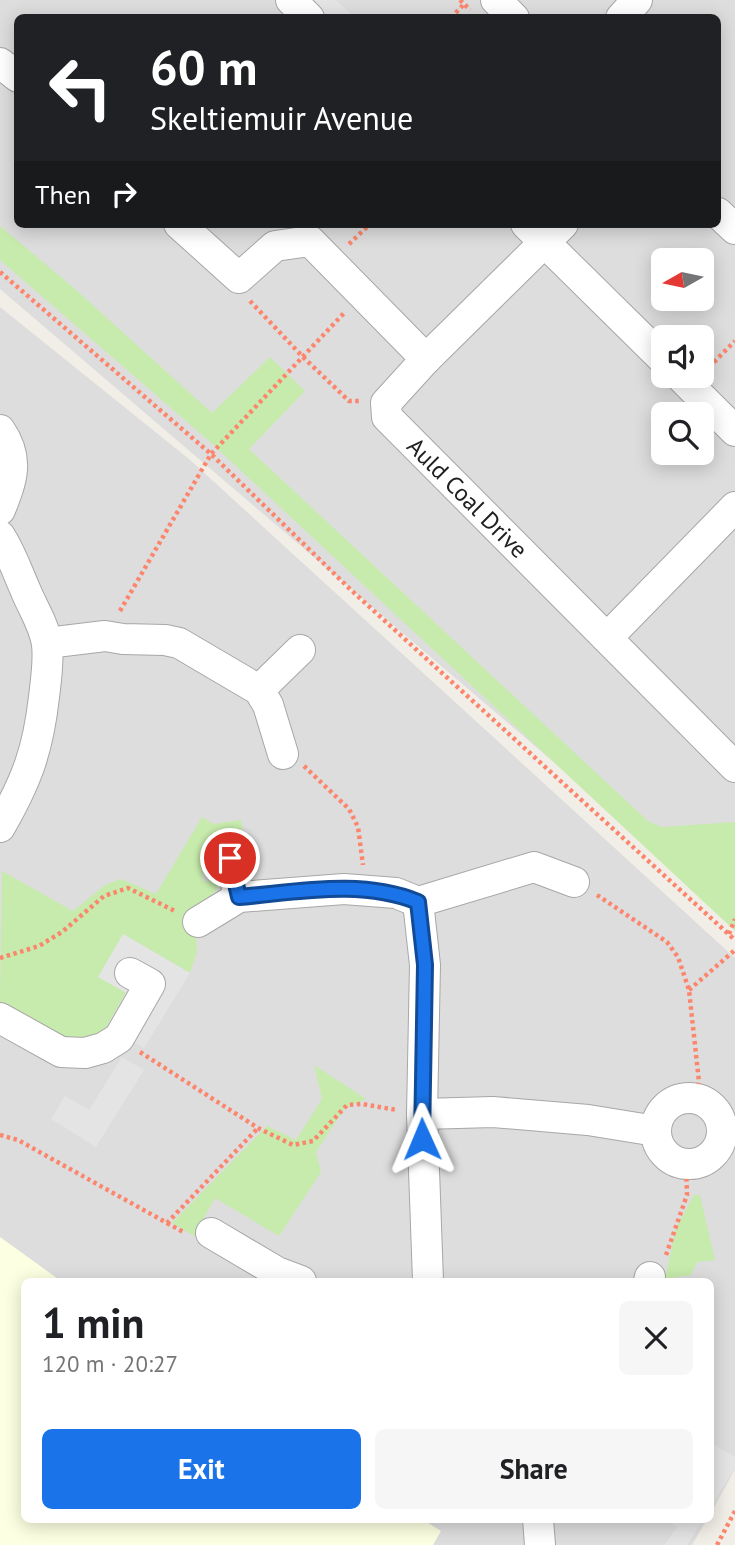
<!DOCTYPE html>
<html lang="en">
<head>
<meta charset="utf-8">
<style>
	body { margin:0; font-family:"PT Sans",sans-serif; background:#f6f6f6; color:#202124; height:100vh; display:flex; flex-direction:column; font-size:26px; white-space:nowrap }
	* { box-sizing:border-box; margin:0 }
	p { font-size:23px; color:#757577 }
	.icon { flex:none; width:38px; height:38px; fill:none; stroke:currentColor; stroke-width:2; stroke-linecap:round; stroke-linejoin:round }
	.map { position:relative; flex:1; overflow:hidden }
	.drawer { position:absolute; left:21px; top:1278px; width:693px; height:245px; display:flex; flex-direction:column; background:#fff; border-radius:10px; box-shadow:0 4px 18px #0003 }
	.drawer>* { flex:none }
	.top-card { position:absolute; left:14px; top:14px; width:707px; height:214px; border-radius:10px; box-shadow:0 4px 18px #0003; background:#202124; color:#fff; overflow:hidden }
	.needle { width:46px; rotate:261deg }
	.tools { position:absolute; left:651px; top:248px; display:grid; gap:14px }
	.tools a { display:grid; place-items:center; width:63px; height:63px; border-radius:10px; background:#fff; box-shadow:0 4px 18px #0003; font-size:35px }
	.pin { position:absolute; display:grid; place-items:center; width:60px; height:60px; color:#fff; margin:-30px; border:4px solid #fff; border-radius:50%; box-shadow:0 2px 7px #0007 }
	.me { position:absolute; width:77px; margin:-38px; rotate:359deg; stroke-linejoin:round; filter:drop-shadow(0 0 5px #0008) }
	.turn { display:flex; align-items:center; gap:24px; height:147px; padding:0 21px; font-size:32px }
	.turn .icon { width:91px; height:91px; stroke-width:2.5 }
	.turn b { display:block; font-size:49px; line-height:60px }
	.then { display:flex; align-items:center; height:66px; padding:0 21px; background:#0003; gap:14px; font-size:26px }
	.round { display:grid; place-items:center; flex:none; width:74px; height:74px; border-radius:10px; background:#f6f6f6 }
	.headline { display:flex; align-items:center; justify-content:space-between; height:119px; padding:0 21px }
	h1 { font-size:42px; font-weight:600; line-height:52px }
	.primary-button { display:flex; gap:14px; margin-top:auto; padding:14px 21px }
	.primary-button a { flex:1; height:80px; border-radius:10px; background:#1a73e8; color:#fff; font-size:28px; font-weight:600; line-height:80px; text-align:center }
	.primary-button a+a { background:#f6f6f6; color:#202124 }
	.map>svg:first-child { display:block }
	.residential { fill:#dedddd; fill-rule:evenodd }
	.education { fill:#fdffe2 }
	.grass { fill:#c7ebac }
	.parking { fill:#e4e4e4 }
	.lines { fill:none; stroke-linecap:round; stroke-linejoin:round }
	.minor-casing { stroke:#a7a7a7; stroke-width:32 }
	.path { stroke:#fc866d; stroke-width:4.5; stroke-dasharray:3.5 3.5; stroke-linecap:butt }
	.minor { stroke:#fff; stroke-width:30 }
	.route-casing { stroke:#114b97; stroke-width:18 }
	.route { stroke:#1a73e8; stroke-width:12 }
	.labels { text-anchor:middle; stroke-width:7; stroke-linejoin:round; paint-order:stroke }
	.street-label { font-size:24px; fill:#202020; stroke:#fff }
</style>
</head>
<body>
<div class="map">
<svg width="735" height="1545" viewBox="0 0 735 1545">
	<rect width="100%" height="100%" fill="#f1eee7"/>
	<!-- residential -->
	<g class="residential">
		<path d="M0,0H735V924L632,829L0,289ZM18,18H718V224H18ZM663,261H702V299H663ZM663,338H702V376H663ZM663,415H702V453H663Z"/>
		<path d="M0,307L189,459L735,958V1469L711,1513L710,1281H24V1519H707L692,1545H0Z"/>
	</g>
	<!-- education -->
	<path class="education" d="M0,1237L61,1281H24V1519H422L441,1531L433,1545H0Z"/>
	<!-- grass -->
	<g class="grass">
		<path d="M0,226L75,289L212,413L270,357L305,391L249,449L649,822L662,827L735,822V931L208,440L0,260Z"/>
		<path d="M202,817L213,824L241,820L245,844L233,837L223,840L216,850L201,852L203,881L220,880C219,896 198,904 185,912L184,922L196,934L197,952L190,973L123,934L126,993L107,1026L96,1036L84,1042L59,1041L0,1002L2,871L73,911L105,885L121,879L156,894Z"/>
		<path d="M314,1065L366,1099L345,1108L316,1152L321,1172L279,1236L215,1198L194,1236L172,1223L267,1126L296,1140L322,1099Z"/>
		<path d="M694,1195H700L715,1260L697,1262L691,1275L665,1279L676,1228Z"/>
	</g>
	<!-- parking -->
	<g class="parking">
		<path d="M306,0H336L354,17H323Z"/>
		<path d="M123,934L190,973L144,1048L107,1026L126,993L98,977Z"/>
		<path d="M122,1057L144,1070L96,1147L51,1119L65,1096L89,1110Z"/>
		<path d="M710,1442L735,1457V1468L711,1507Z"/>
		<path d="M665,1519H703L687,1545H665L677,1527Z"/>
	</g>
	<g class="lines">
		<!-- minor casing -->
		<g class="minor-casing">
			<g id="minor">
				<path d="M291,0L309,18"/>
				<path d="M496,0L514,18"/>
				<path d="M621,18L637,0"/>
				<path d="M0,63L18,77"/>
				<path d="M718,213L735,229"/>
				<path d="M179,224L239,278L275,246L310,241L426,359"/>
				<path d="M526,224L663,359"/>
				<path d="M563,224L426,359L386,403L387,417L735,767"/>
				<path d="M680,376L735,431"/>
				<path d="M0,430C20,459 12,480 0,510"/>
				<path d="M0,536C11,553 17,571 25,589C32,607 44,624 47,644C49,661 46,680 44,697C38,750 27,780 0,827"/>
				<path d="M607,638L735,507"/>
				<path d="M47,643L105,636L123,639L165,640L179,643L259,690L268,705L283,754"/>
				<path d="M259,690L300,650"/>
				<path d="M230,858L239,897"/>
				<path d="M418,902L425,965L422,1114L428,1281"/>
				<path d="M198,922L239,897L344,889L396,893L418,902L534,867L574,882"/>
				<path d="M0,1018L61,1052L85,1053L103,1048L119,1038L150,984L130,973"/>
				<circle cx="689" cy="1131" r="33"/>
				<path d="M422,1114L493,1112L588,1120L656,1131"/>
				<path d="M211,1233L277,1272L301,1281"/>
				<path d="M649,1281L650,1277"/>
				<path d="M538,1519L540,1545"/>
			</g>
		</g>
		<!-- path -->
		<g class="path">
			<path d="M460,0L470,10"/>
			<path d="M451,18L465,3"/>
			<path d="M349,244L370,224"/>
			<path d="M0,272L211,454L351,590L735,940"/>
			<path d="M250,301L303,357L349,401H361"/>
			<path d="M709,367L735,341"/>
			<path d="M120,611L211,454L345,312"/>
			<path d="M304,766L349,809L358,827L363,865"/>
			<path d="M597,895L667,942L678,957L689,990L699,1082L695,1098"/>
			<path d="M729,934L735,919"/>
			<path d="M0,958L39,946L62,932L104,896L128,888L175,911"/>
			<path d="M689,990L735,950"/>
			<path d="M140,1052L258,1128L293,1145L313,1141L347,1105L362,1104L397,1110"/>
			<path d="M0,1135L18,1140L167,1223L258,1128"/>
			<path d="M167,1223L185,1233"/>
			<path d="M666,1255L687,1195L686,1164"/>
			<path d="M717,1545L735,1511"/>
		</g>
		<!-- minor -->
		<use href="#minor" class="minor"/>
	</g>
	<g class="lines">
		<!-- route casing -->
		<g class="route-casing">
			<path id="route" d="M230,858L239,897C298,892 362,879 418,902L425,965L422,1139"/>
		</g>
		<!-- route -->
		<use href="#route" class="route"/>
	</g>
	<g class="labels">
		<!-- street labels -->
		<g class="street-label">
			<text transform="translate(467 498) rotate(45)" y="8">Auld Coal Drive</text>
		</g>
	</g>
</svg>
<div class="tools">
<a><svg class="needle" viewBox="-14 -14 28 28"><path d="M0-13l5 13h-10z" fill="#e53935"/><path d="M0 13l5-13h-10z" fill="#757577"/></svg></a>
<a><svg class="icon" aria-label="sound" viewBox="0 0 24 24"><path d="M4 9h4l5-4v14l-5-4H4zM17 9q2 3 0 6"/></svg></a>
<a><svg class="icon" aria-label="search" viewBox="0 0 24 24"><circle cx="10" cy="10" r="6"/><path d="M15 15l6 6"/></svg></a>
</div>
<div class="pin" style="left:230px;top:858px;background:#d93025"><svg class="icon" aria-label="arrive" viewBox="0 0 24 24"><path d="M6 21V4h12l-3 4 3 4H6"/></svg></div>
<svg class="me" style="left:422px;top:1139px" viewBox="-20 -20 40 40"><path d="M0-17L14 15 0 8-14 15z" fill="#1a73e8" stroke="#fff" stroke-width="4"/></svg>
<div class="top-card">
<div class="turn"><svg class="icon" aria-label="left" viewBox="0 0 24 24"><path d="M17 20v-9H6M10 6l-5 5 5 5"/></svg><div><b>60 m</b>Skeltiemuir Avenue</div></div>
<div class="then">Then<svg class="icon" aria-label="right" viewBox="0 0 24 24"><path d="M7 20v-9h11M14 6l5 5-5 5"/></svg></div>
</div>
<section class="drawer">
<div class="headline"><div><h1>1 min</h1><p>120 m · 20:27</p></div><a class="round"><svg class="icon" aria-label="close" viewBox="0 0 24 24"><path d="M6 6l12 12M18 6L6 18"/></svg></a></div>
<div class="primary-button"><a>Exit</a><a>Share</a></div>
</section>
</div>
</body>
</html>
